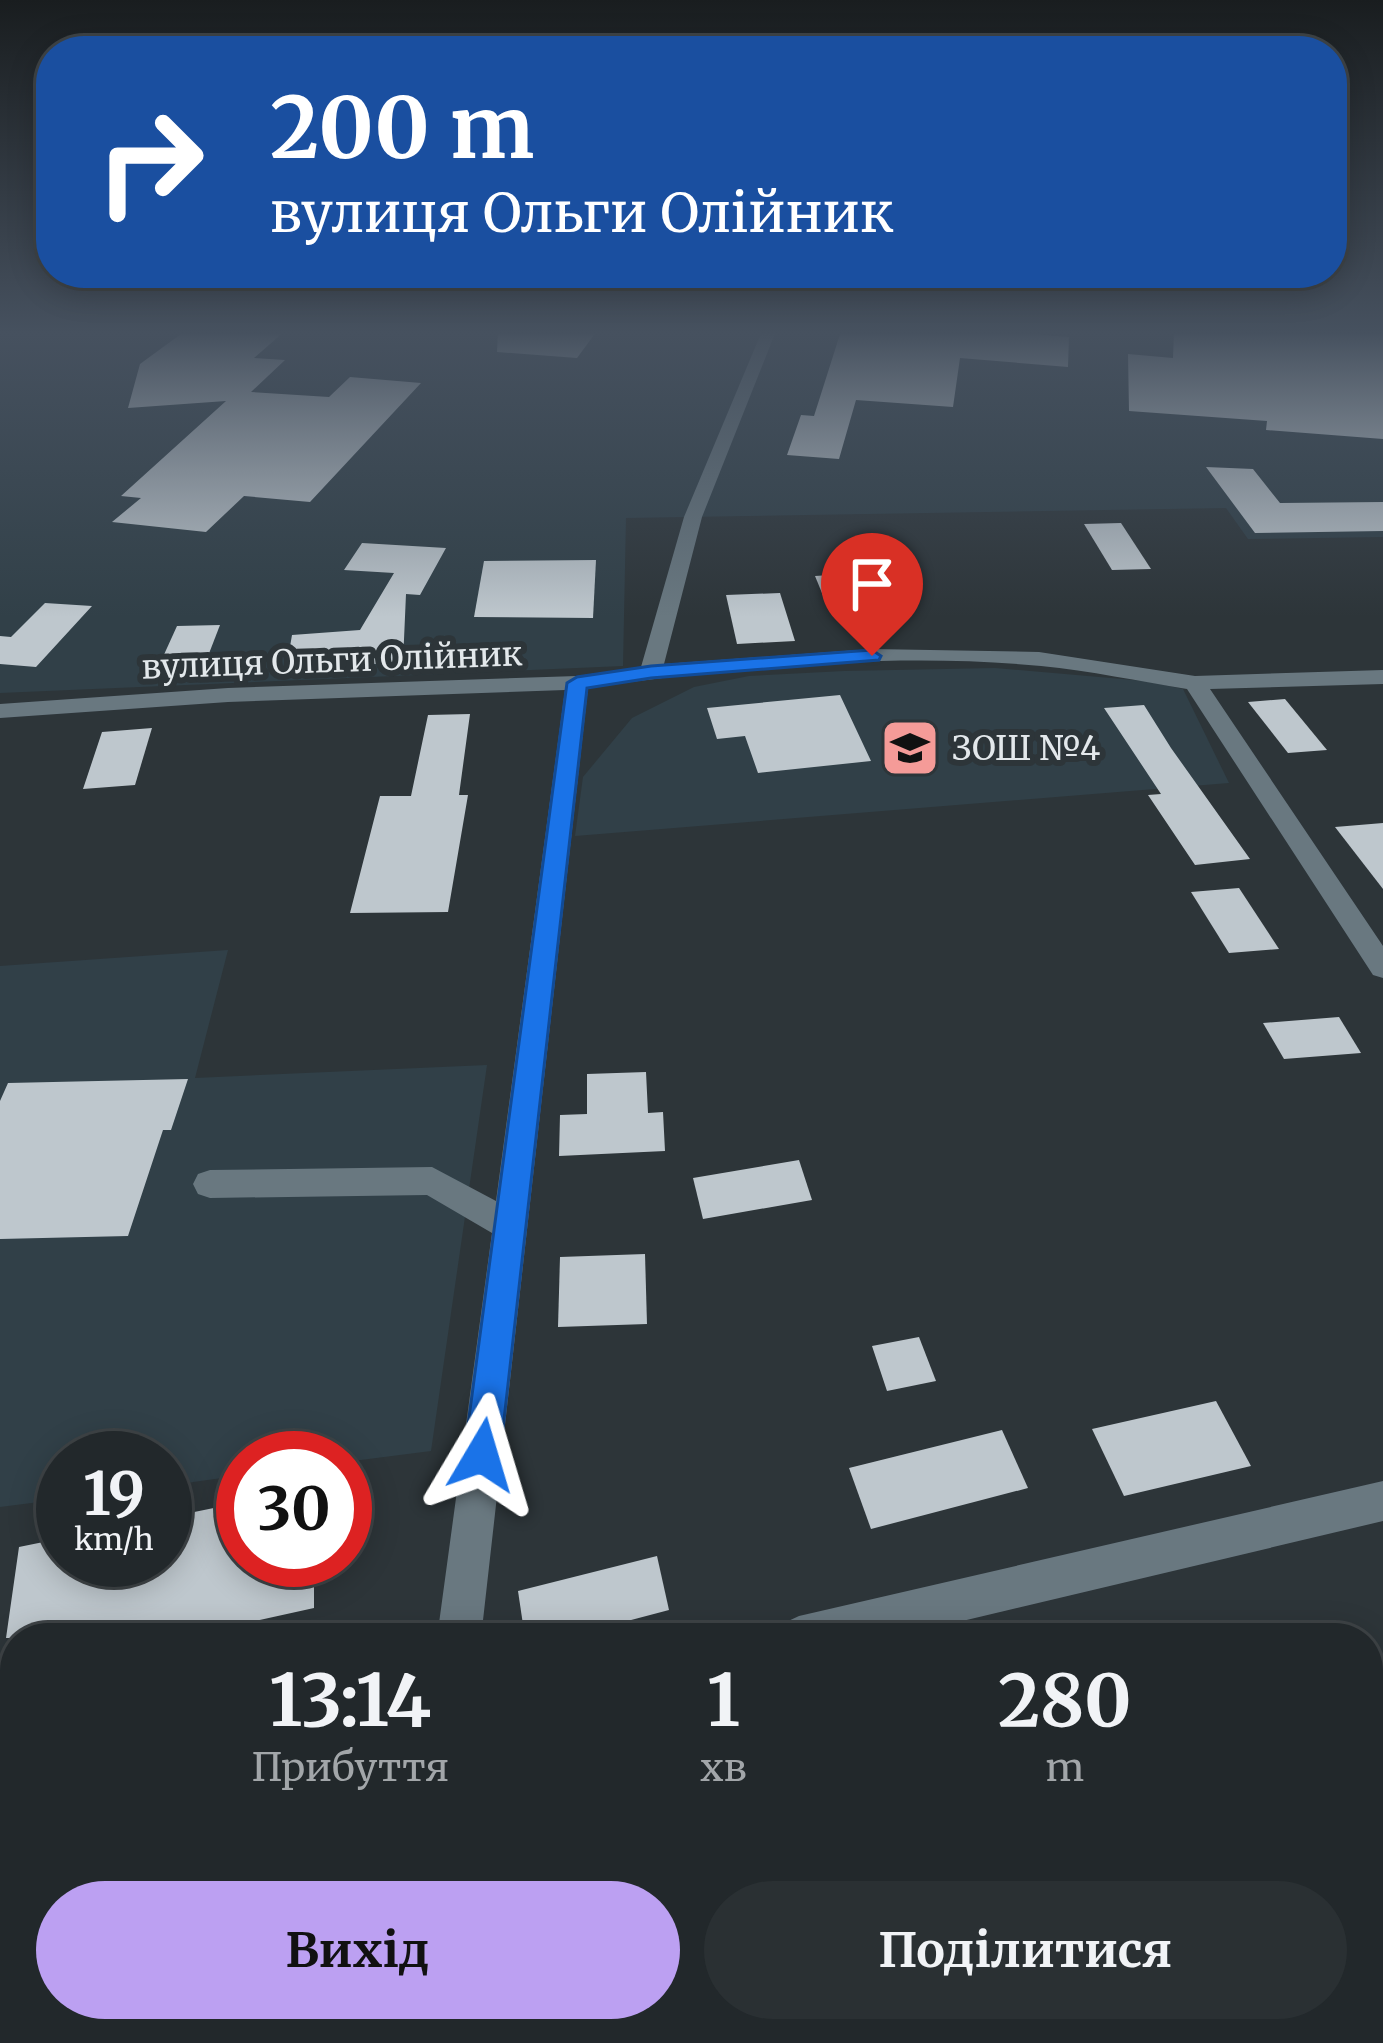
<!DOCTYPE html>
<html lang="uk">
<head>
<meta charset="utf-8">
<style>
	body { margin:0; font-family:Merriweather,serif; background:#2a3033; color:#f1f3f6; height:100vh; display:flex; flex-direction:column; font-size:45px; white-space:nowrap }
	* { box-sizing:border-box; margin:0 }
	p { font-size:39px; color:#a2a6a9 }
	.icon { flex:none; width:66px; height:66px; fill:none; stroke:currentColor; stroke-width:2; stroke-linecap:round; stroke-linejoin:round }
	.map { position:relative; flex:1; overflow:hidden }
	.sheet { position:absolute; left:0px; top:1623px; width:1383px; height:420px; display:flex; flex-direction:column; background:#22282b; border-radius:48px 48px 0 0; box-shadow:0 6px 30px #0003,0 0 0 3px #3f4447 }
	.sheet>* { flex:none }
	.top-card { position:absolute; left:36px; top:36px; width:1311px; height:252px; border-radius:48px; box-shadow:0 6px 30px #0003,0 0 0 3px #3f4447; background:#1a4fa0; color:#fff; overflow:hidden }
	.speed { position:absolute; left:36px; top:1431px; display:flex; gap:24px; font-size:60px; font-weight:700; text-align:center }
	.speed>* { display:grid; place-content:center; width:156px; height:156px; border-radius:50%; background:#22282b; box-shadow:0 6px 30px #0003,0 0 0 3px #3f4447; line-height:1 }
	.speed small { font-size:30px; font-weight:400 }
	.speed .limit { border:18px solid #d22; background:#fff; color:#111 }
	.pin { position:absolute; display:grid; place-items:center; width:102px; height:102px; color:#fff; margin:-123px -51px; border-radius:50% 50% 50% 0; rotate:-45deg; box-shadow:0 0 12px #0007 }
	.pin .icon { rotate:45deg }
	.me { position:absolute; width:132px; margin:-66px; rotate:7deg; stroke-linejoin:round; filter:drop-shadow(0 0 9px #0008) }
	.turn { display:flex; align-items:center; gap:42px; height:252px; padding:0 36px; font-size:54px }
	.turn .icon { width:156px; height:156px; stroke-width:2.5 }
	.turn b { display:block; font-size:84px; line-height:102px }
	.eta { display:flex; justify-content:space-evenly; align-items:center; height:204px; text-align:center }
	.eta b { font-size:72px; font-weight:700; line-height:84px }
	.action { display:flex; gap:24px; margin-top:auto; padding:24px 36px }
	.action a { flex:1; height:138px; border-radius:72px; background:#bca0f2; color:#111; font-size:48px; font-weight:700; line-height:138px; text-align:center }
	.action a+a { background:#2a3033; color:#f1f3f6 }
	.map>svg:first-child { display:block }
	.built { fill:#314048 }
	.building { fill:#bec7cd }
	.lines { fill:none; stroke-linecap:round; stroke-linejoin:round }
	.minor { fill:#697880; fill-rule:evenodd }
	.route { fill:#1a73e8; stroke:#114b97; stroke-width:3 }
	.labels { text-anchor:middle; stroke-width:12; stroke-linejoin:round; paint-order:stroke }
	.far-street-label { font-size:33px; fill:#e3e8eb; stroke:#2d3539 }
	.far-poi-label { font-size:33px; fill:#e3e8eb; stroke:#2d3539; text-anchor:start }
</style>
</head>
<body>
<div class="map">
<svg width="1383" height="2043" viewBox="0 0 1383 2043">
	<rect width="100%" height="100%" fill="#2d3539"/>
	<!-- built -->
	<g class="built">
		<path d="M0,331H1383V537L1248,539L1226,508L626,518L623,666L0,693Z"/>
		<path d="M995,668L1145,681L1183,689L1229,783L575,836L583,777L632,718L694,687L749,676L844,671Z"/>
		<path d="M228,950L195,1078L487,1065L431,1451L345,1462V1458H243V1475L165,1486V1458H63V1499L0,1507V966Z"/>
	</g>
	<!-- building -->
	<g class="building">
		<path d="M185,331H285L254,358L285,360L251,392L329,397L350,377L421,383L310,502L244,496L206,532L112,522L141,498L121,496L226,401L128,408L140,364Z"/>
		<path d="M498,331H597L577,358L497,352Z"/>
		<path d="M841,331H992L1069,337L1068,367L960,358L953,407L856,400L839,459L787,455L801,415L814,416Z"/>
		<path d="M1174,331H1383V439L1266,430L1267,421L1129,411L1128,354L1173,358Z"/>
		<path d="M1206,467L1253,469L1280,503L1383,502V531L1255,533Z"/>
		<path d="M1121,523L1151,569L1112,570L1084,524Z"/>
		<path d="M362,543L446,548L420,595L406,594L403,662L286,670L292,635L360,630L394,573L344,570Z"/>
		<path d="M596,560L593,618L474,617L484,561Z"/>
		<path d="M892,571L909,605L829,610L815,576Z"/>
		<path d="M780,593L795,641L737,644L726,595Z"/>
		<path d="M45,603L92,606L36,667L0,664V636L11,637Z"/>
		<path d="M220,625L203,669L157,670L177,626Z"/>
		<path d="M840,695L871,761L758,773L745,736L717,739L707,708Z"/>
		<path d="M1285,699L1327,750L1288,753L1248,702Z"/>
		<path d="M1144,705L1171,748L1250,859L1195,865L1148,795L1161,794L1104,708Z"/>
		<path d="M470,714L459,795H468L448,912L350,913L380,796H411L428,715Z"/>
		<path d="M152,728L135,785L83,789L102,732Z"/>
		<path d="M1383,823V889L1335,827Z"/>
		<path d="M1239,888L1279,949L1229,953L1191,892Z"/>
		<path d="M1339,1017L1361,1053L1284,1059L1263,1023Z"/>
		<path d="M646,1072L648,1113L663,1112L665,1151L559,1156L560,1115L587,1114V1074Z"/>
		<path d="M188,1079L171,1130H163L128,1236L0,1239V1101L8,1083Z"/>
		<path d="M799,1160L812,1200L703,1219L693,1178Z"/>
		<path d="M645,1254L647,1324L558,1327L560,1257Z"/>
		<path d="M919,1337L936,1381L887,1391L872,1346Z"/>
		<path d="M1216,1401L1251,1466L1124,1496L1092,1429Z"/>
		<path d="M1002,1430L1028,1488L871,1529L849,1468Z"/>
		<path d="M243,1502V1560H314V1608L178,1638H6L19,1547L63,1538V1560H165V1518Z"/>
		<path d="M657,1556L669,1610L563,1638H525L518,1591Z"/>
	</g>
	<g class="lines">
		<!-- minor -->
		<g class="minor">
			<path d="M762,331H776L702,517L664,664L872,649L1039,652L1195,676L1383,670V684L1210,689L1383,946V978L1373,975L1187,689C1139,681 1090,671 1041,666C896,652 731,667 588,688L481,1638H437L492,1233L427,1195L210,1198L198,1194L193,1184L198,1174L210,1170L432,1167L496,1201L565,690L228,702L0,718V704L228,688L577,676L641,667L684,517Z"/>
			<path d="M1383,1481V1521L891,1638H777L784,1623L799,1616Z"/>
			<path d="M15,1810V1858L0,1862V1814Z"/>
			<path d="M390,2028H442L440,2043H388Z"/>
		</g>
	</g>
	<!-- sky -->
	<linearGradient id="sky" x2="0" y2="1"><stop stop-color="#191d1f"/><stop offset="0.54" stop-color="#46515f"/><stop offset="1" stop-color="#46515f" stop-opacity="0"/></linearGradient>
	<rect width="1383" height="617" fill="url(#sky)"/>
	<!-- route -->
	<path class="route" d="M872,650L881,656L879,660L651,678L587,688L500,1455L495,1467L482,1472L469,1467L464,1455L567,683L577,677L651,666Z"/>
	<!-- icons -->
	<defs>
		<g id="school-square" transform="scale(3)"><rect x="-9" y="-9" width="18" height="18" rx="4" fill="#f59b98" stroke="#2d3539"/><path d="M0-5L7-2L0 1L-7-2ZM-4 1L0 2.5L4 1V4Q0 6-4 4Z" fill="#111"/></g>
	</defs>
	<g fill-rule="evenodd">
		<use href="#school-square" x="910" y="748"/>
	</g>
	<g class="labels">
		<!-- far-street labels -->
		<g class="far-street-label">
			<text transform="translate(332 660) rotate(-2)" y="12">вулиця Ольги Олійник</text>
		</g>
		<!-- far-poi labels -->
		<g class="far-poi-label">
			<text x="952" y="760">ЗОШ №4</text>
		</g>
	</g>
</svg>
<div class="speed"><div>19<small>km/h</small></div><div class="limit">30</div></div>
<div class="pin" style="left:872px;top:656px;background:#d93025"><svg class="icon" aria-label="arrive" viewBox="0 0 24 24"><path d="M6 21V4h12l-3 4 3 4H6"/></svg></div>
<svg class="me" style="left:482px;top:1455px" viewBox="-20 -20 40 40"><path d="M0-17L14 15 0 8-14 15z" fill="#1a73e8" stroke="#fff" stroke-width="4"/></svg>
<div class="top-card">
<div class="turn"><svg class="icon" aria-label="right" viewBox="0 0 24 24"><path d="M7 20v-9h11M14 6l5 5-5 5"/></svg><div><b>200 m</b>вулиця Ольги Олійник</div></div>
</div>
<section class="sheet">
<div class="eta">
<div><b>13:14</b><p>Прибуття</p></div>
<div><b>1</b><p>хв</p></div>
<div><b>280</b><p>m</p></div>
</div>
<div class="action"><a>Вихід</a><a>Поділитися</a></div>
</section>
</div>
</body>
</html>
